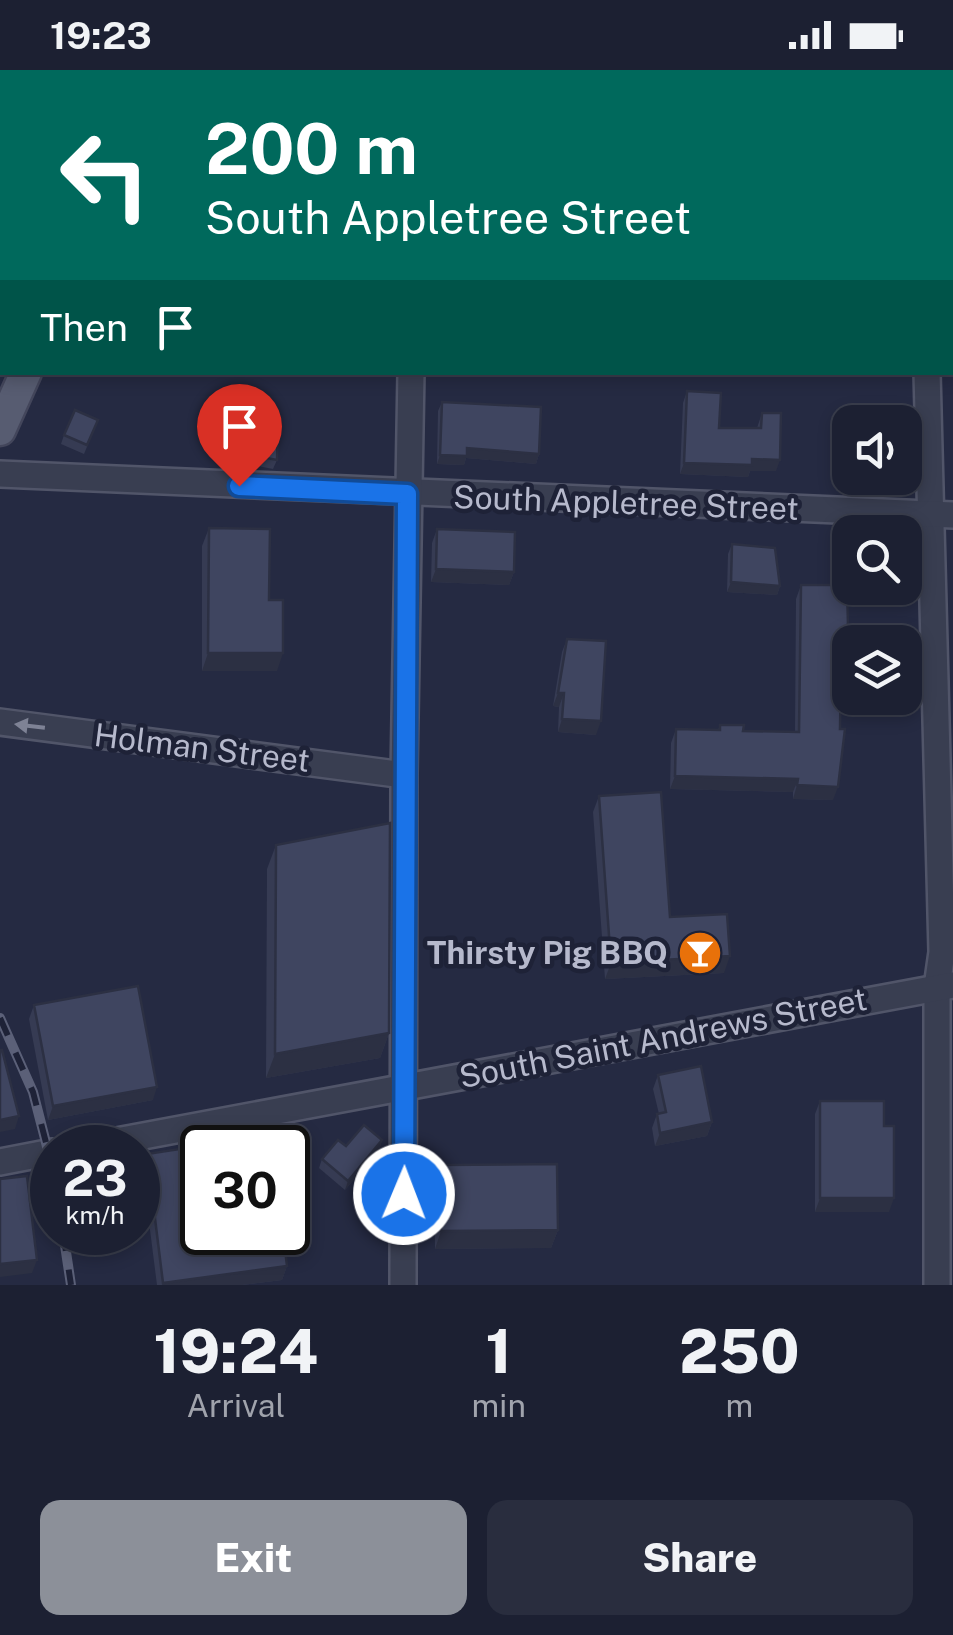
<!DOCTYPE html>
<html lang="en">
<head>
<meta charset="utf-8">
<style>
	body { margin:0; font-family:"Public Sans",sans-serif; background:#292d3e; color:#f1f3f6; height:100vh; display:flex; flex-direction:column; font-size:38px; white-space:nowrap }
	* { box-sizing:border-box; margin:0 }
	p { font-size:32px; color:#a0a3ac }
	.icon { flex:none; width:55px; height:55px; fill:none; stroke:currentColor; stroke-width:2; stroke-linecap:round; stroke-linejoin:round }
	.map { position:relative; height:1215px; overflow:hidden }
	.side { display:flex; flex-direction:column; background:#1c2032; flex:1 }
	.side>* { flex:none }
	.banner { position:absolute; left:0px; top:0px; width:955px; height:305px; box-shadow:0 5px 15px #0003,0 0 0 2px #3a3e4d; background:#00695c; color:#fff; overflow:hidden }
	.buttons { position:absolute; left:832px; top:335px; display:grid; gap:20px }
	.buttons a { display:grid; place-items:center; width:90px; height:90px; border-radius:20px; background:#1c2032; box-shadow:0 5px 15px #0003,0 0 0 2px #3a3e4d; font-size:50px }
	.speed { position:absolute; left:30px; top:1055px; display:flex; gap:20px; font-size:50px; font-weight:700; text-align:center }
	.speed>* { display:grid; place-content:center; width:130px; height:130px; border-radius:50%; background:#1c2032; box-shadow:0 5px 15px #0003,0 0 0 2px #3a3e4d; line-height:1 }
	.speed small { font-size:25px; font-weight:400 }
	.speed .limit { border:5px solid #111; border-radius:15px; background:#fff; color:#111 }
	.pin { position:absolute; display:grid; place-items:center; width:85px; height:85px; color:#fff; margin:-102px -42px; border-radius:50% 50% 50% 0; rotate:-45deg; box-shadow:0 0 10px #0007 }
	.pin .icon { rotate:45deg }
	.me { position:absolute; width:110px; margin:-55px; rotate:1deg; stroke-linejoin:round; filter:drop-shadow(0 0 8px #0008) }
	.turn { display:flex; align-items:center; gap:35px; height:210px; padding:0 40px; font-size:45px }
	.turn .icon { width:130px; height:130px; stroke-width:2.5 }
	.turn b { display:block; font-size:70px; line-height:85px }
	.then { display:flex; align-items:center; height:95px; padding:0 40px; background:#0003; gap:20px; font-size:38px }
	.eta { display:flex; justify-content:space-evenly; align-items:center; height:170px; text-align:center }
	.eta b { font-size:60px; font-weight:800; line-height:70px }
	.action { display:flex; gap:20px; margin-top:auto; padding:20px 40px }
	.action a { flex:1; height:115px; border-radius:20px; background:#8c9099; color:#fff; font-size:40px; font-weight:800; line-height:115px; text-align:center }
	.action a+a { background:#292d3e; color:#f1f3f6 }
	.status { display:flex; justify-content:space-between; align-items:center; height:70px; padding:0 50px; background:#1c2032; direction:ltr }
	.status svg { height:28px; fill:currentColor }
	.map>svg:first-child { display:block }
	.green { fill:#273943 }
	.lines { fill:none; stroke-linecap:round; stroke-linejoin:round }
	.minor-casing { stroke:#515569; stroke-width:30 }
	.major-casing { stroke:#43465b; stroke-width:35 }
	.minor { stroke:#393e51; stroke-width:25 }
	.major { stroke:#575c71; stroke-width:30 }
	.rail-casing { stroke:#5b6078; stroke-width:10 }
	.rail { stroke:#1e2237; stroke-width:6; stroke-dasharray:19; stroke-linecap:butt }
	.wall { fill:#363b53 }
	.shaded-wall { fill:#2c3043 }
	.building { fill:#3f4560; stroke:#2c3043; stroke-width:2.5 }
	.oneway { fill:#7e8295 }
	.route-casing { stroke:#114b97; stroke-width:25 }
	.route { stroke:#1a73e8; stroke-width:18 }
	.labels { text-anchor:middle; stroke-width:9; stroke-linejoin:round; paint-order:stroke }
	.street-label { font-size:32px; fill:#b6b9cc; stroke:#1e2237 }
	.poi-label { font-size:32px; font-weight:bold; fill:#b6b9cc; stroke:#1e2237; text-anchor:end }
</style>
</head>
<body>
<div class="status"><b>19:23</b><svg viewBox="0 0 49 12"><path d="M0 12V9h3v3zM5 12V6h3v6zM10 12V3h3v9zM15 12V0h3v12zM26 1h20v11H26zM47 4h2v5h-2z"/></svg></div>
<div class="map">
<svg width="953" height="1215" viewBox="0 0 953 1215">
	<rect width="100%" height="100%" fill="#252a42"/>
	<!-- green -->
	<path class="green" d="M0,0H132L2,2L0,297Z"/>
	<g class="lines">
		<!-- minor casing -->
		<g class="minor-casing">
			<g id="minor">
				<path d="M422,2V0"/>
				<path d="M928,2V0"/>
				<path d="M927,302L942,882L937,917V1215"/>
				<path d="M0,404L953,445"/>
				<path d="M0,652L404,705"/>
				<path d="M79,1078L953,915"/>
				<path d="M0,1092L52,1082"/>
				<path d="M403,1215L404,705L411,302"/>
			</g>
		</g>
		<!-- major casing -->
		<g class="major-casing">
			<g id="major">
				<path d="M161,2L162,0"/>
				<path d="M0,360L26,302"/>
			</g>
		</g>
		<!-- minor -->
		<use href="#minor" class="minor"/>
		<!-- major -->
		<use href="#major" class="major"/>
		<!-- rail casing -->
		<g class="rail-casing">
			<g id="rail">
				<path d="M0,948L33,1022L52,1096"/>
				<path d="M63,1162L71,1215"/>
			</g>
		</g>
		<!-- rail -->
		<use href="#rail" class="rail"/>
	</g>
	<!-- wall -->
	<g class="wall">
		<path d="M687,321L719,358H757L762,343L776,401H750L748,407L680,404L683,333Z"/>
		<path d="M234,330L253,352L277,390L273,399L212,387L213,367L216,358H230L231,339Z"/>
		<path d="M442,332L539,384L536,394L466,388L464,395L437,394L438,341Z"/>
		<path d="M98,350L84,384L61,374L64,365Z"/>
		<path d="M209,458L269,530L277,601H202V476Z"/>
		<path d="M437,459L514,502L509,515L431,512L432,473Z"/>
		<path d="M732,474L780,516L777,525L727,522L728,484Z"/>
		<path d="M801,515L841,616L833,730L793,729V722L670,719L671,673L676,659L718,660L720,655L743,661L795,662L796,529Z"/>
		<path d="M567,569L596,665L558,662L559,637L553,636L562,582Z"/>
		<path d="M599,726L670,847L724,903L605,909L593,742Z"/>
		<path d="M276,775L389,963L380,988L266,1008L267,799Z"/>
		<path d="M34,935L153,1030L48,1050L29,949Z"/>
		<path d="M658,1005L712,1052L707,1066L655,1076L652,1058L657,1044H659L653,1019Z"/>
		<path d="M820,1031L884,1056L889,1142H815V1044Z"/>
		<path d="M297,1061L299,1113L294,1126L288,1127V1078H202V1162H283L287,1196L282,1210L242,1215H157L142,1097L147,1084Z"/>
		<path d="M382,1070L379,1080L345,1120L319,1098L322,1089L346,1076Z"/>
		<path d="M440,1095L558,1160L551,1178L435,1179L434,1113Z"/>
	</g>
	<!-- shaded-wall -->
	<g class="shaded-wall">
		<path d="M861,302H898L860,306Z"/>
		<path d="M467,378L539,384L536,394L466,388L464,395L437,394L440,385Z"/>
		<path d="M752,389L780,390L776,401H750L748,407L680,404L684,393Z"/>
		<path d="M436,499L514,502L509,515L431,512Z"/>
		<path d="M731,512L780,516L777,525L727,522Z"/>
		<path d="M208,583H283L277,601H202Z"/>
		<path d="M850,602V616H836L841,603Z"/>
		<path d="M558,623H564L559,637L553,636Z"/>
		<path d="M562,649L601,651L596,665L558,662Z"/>
		<path d="M675,706L798,709L793,722L670,719Z"/>
		<path d="M797,715L838,717L833,730L793,729Z"/>
		<path d="M730,886L724,903L605,909L611,893Z"/>
		<path d="M389,963L380,988L266,1008L275,984Z"/>
		<path d="M157,1017L153,1030L48,1050L53,1036Z"/>
		<path d="M19,1046L15,1059L0,1062V1050Z"/>
		<path d="M712,1052L707,1066L655,1076L660,1063Z"/>
		<path d="M382,1070L379,1080L345,1120L348,1111Z"/>
		<path d="M299,1113L294,1126L288,1127V1114Z"/>
		<path d="M820,1128H894L889,1142H815Z"/>
		<path d="M558,1160L551,1178L435,1179L441,1161Z"/>
		<path d="M37,1190L32,1203L0,1207V1194Z"/>
		<path d="M287,1196L282,1210L242,1215H162L163,1213Z"/>
	</g>
	<!-- building -->
	<g class="building">
		<path d="M272,0H281L289,2H272Z"/>
		<rect x="460" y="0" width="41" height="2"/>
		<path d="M556,0L586,1L585,2H556Z"/>
		<rect x="627" y="0" width="21" height="2"/>
		<path d="M687,321L721,323L719,358H761L762,343H781L780,390L752,389V395L684,393Z"/>
		<path d="M234,330L254,331L253,352L278,354L277,390L215,378L216,358H233Z"/>
		<path d="M442,332L541,337L539,384L467,378V386L440,385Z"/>
		<path d="M75,340L98,350L87,375L64,365Z"/>
		<path d="M209,458L270,459L269,530H283V583H208Z"/>
		<path d="M437,459L515,462L514,502L436,499Z"/>
		<path d="M732,474L775,478L780,516L731,512Z"/>
		<path d="M801,515H847L848,556L869,555V572H850V602L841,603L840,659H845L838,717L797,715L798,709L675,706L676,659L720,660V655H744L743,661L799,662Z"/>
		<path d="M567,569L606,571L601,651L562,649L564,623H558Z"/>
		<path d="M661,722L670,847L727,844L730,886L611,893L599,726Z"/>
		<path d="M390,753L389,963L275,984L276,775Z"/>
		<path d="M138,916L157,1017L53,1036L34,935Z"/>
		<path d="M0,980H2L19,1046L0,1050Z"/>
		<path d="M701,996L712,1052L660,1063L657,1044L666,1042L658,1005Z"/>
		<path d="M820,1031H884V1056H894V1128H820Z"/>
		<path d="M364,1055L382,1070L348,1111L322,1089L338,1070L346,1076Z"/>
		<path d="M297,1061L299,1113L288,1114V1078H202V1162H283L287,1196L163,1213L147,1084Z"/>
		<path d="M557,1094L558,1160L441,1161L440,1095Z"/>
		<path d="M27,1106L37,1190L0,1194V1109Z"/>
	</g>
	<!-- one-way arrows -->
	<defs><path id="oneway-solid" d="M-6-.8H1V-3.2L6.5 0L1 3.2V.8H-6Z" transform="scale(2.5)"/></defs>
	<use class="oneway" href="#oneway-solid" transform="translate(30 656) rotate(-173)"/>
	<g class="lines">
		<!-- route casing -->
		<g class="route-casing">
			<path id="route" d="M239,416L407,424L404,1124"/>
		</g>
		<!-- route -->
		<use href="#route" class="route"/>
	</g>
	<!-- icons -->
	<defs>
		<g id="bar-disc" transform="scale(2.25)"><circle r="9.5" fill="#e8710a" stroke="#1e2237"/><path d="M-6-5H6L.8 .8V4.5H3.5V6h-7V4.5H-.8V.8Z" fill="#fff"/></g>
	</defs>
	<g fill-rule="evenodd">
		<use href="#bar-disc" x="700" y="883"/>
	</g>
	<g class="labels">
		<!-- street labels -->
		<g class="street-label">
			<text transform="translate(626 433) rotate(2)" y="11">South Appletree Street</text>
			<text transform="translate(202 678) rotate(7)" y="11">Holman Street</text>
			<text transform="translate(663 968) rotate(-11)" y="11">South Saint Andrews Street</text>
		</g>
		<!-- poi labels -->
		<g class="poi-label">
			<text x="668" y="894">Thirsty Pig BBQ</text>
		</g>
	</g>
</svg>
<div class="buttons">
<a><svg class="icon" aria-label="sound" viewBox="0 0 24 24"><path d="M4 9h4l5-4v14l-5-4H4zM17 9q2 3 0 6"/></svg></a>
<a><svg class="icon" aria-label="search" viewBox="0 0 24 24"><circle cx="10" cy="10" r="6"/><path d="M15 15l6 6"/></svg></a>
<a><svg class="icon" aria-label="layers" viewBox="0 0 24 24"><path d="M12 4l9 5-9 5-9-5zM3 14l9 5 9-5"/></svg></a>
</div>
<div class="speed"><div>23<small>km/h</small></div><div class="limit">30</div></div>
<div class="pin" style="left:239px;top:416px;background:#d93025"><svg class="icon" aria-label="arrive" viewBox="0 0 24 24"><path d="M6 21V4h12l-3 4 3 4H6"/></svg></div>
<svg class="me" style="left:404px;top:1124px" viewBox="-20 -20 40 40"><circle r="17" fill="#1a73e8" stroke="#fff" stroke-width="3"/><path d="M0-11L8 9 0 5-8 9z" fill="#fff"/></svg>
<div class="banner">
<div class="turn"><svg class="icon" aria-label="left" viewBox="0 0 24 24"><path d="M17 20v-9H6M10 6l-5 5 5 5"/></svg><div><b>200 m</b>South Appletree Street</div></div>
<div class="then">Then<svg class="icon" aria-label="arrive" viewBox="0 0 24 24"><path d="M6 21V4h12l-3 4 3 4H6"/></svg></div>
</div>
</div>
<section class="side">
<div class="eta">
<div><b>19:24</b><p>Arrival</p></div>
<div><b>1</b><p>min</p></div>
<div><b>250</b><p>m</p></div>
</div>
<div class="action"><a>Exit</a><a>Share</a></div>
</section>
</body>
</html>
